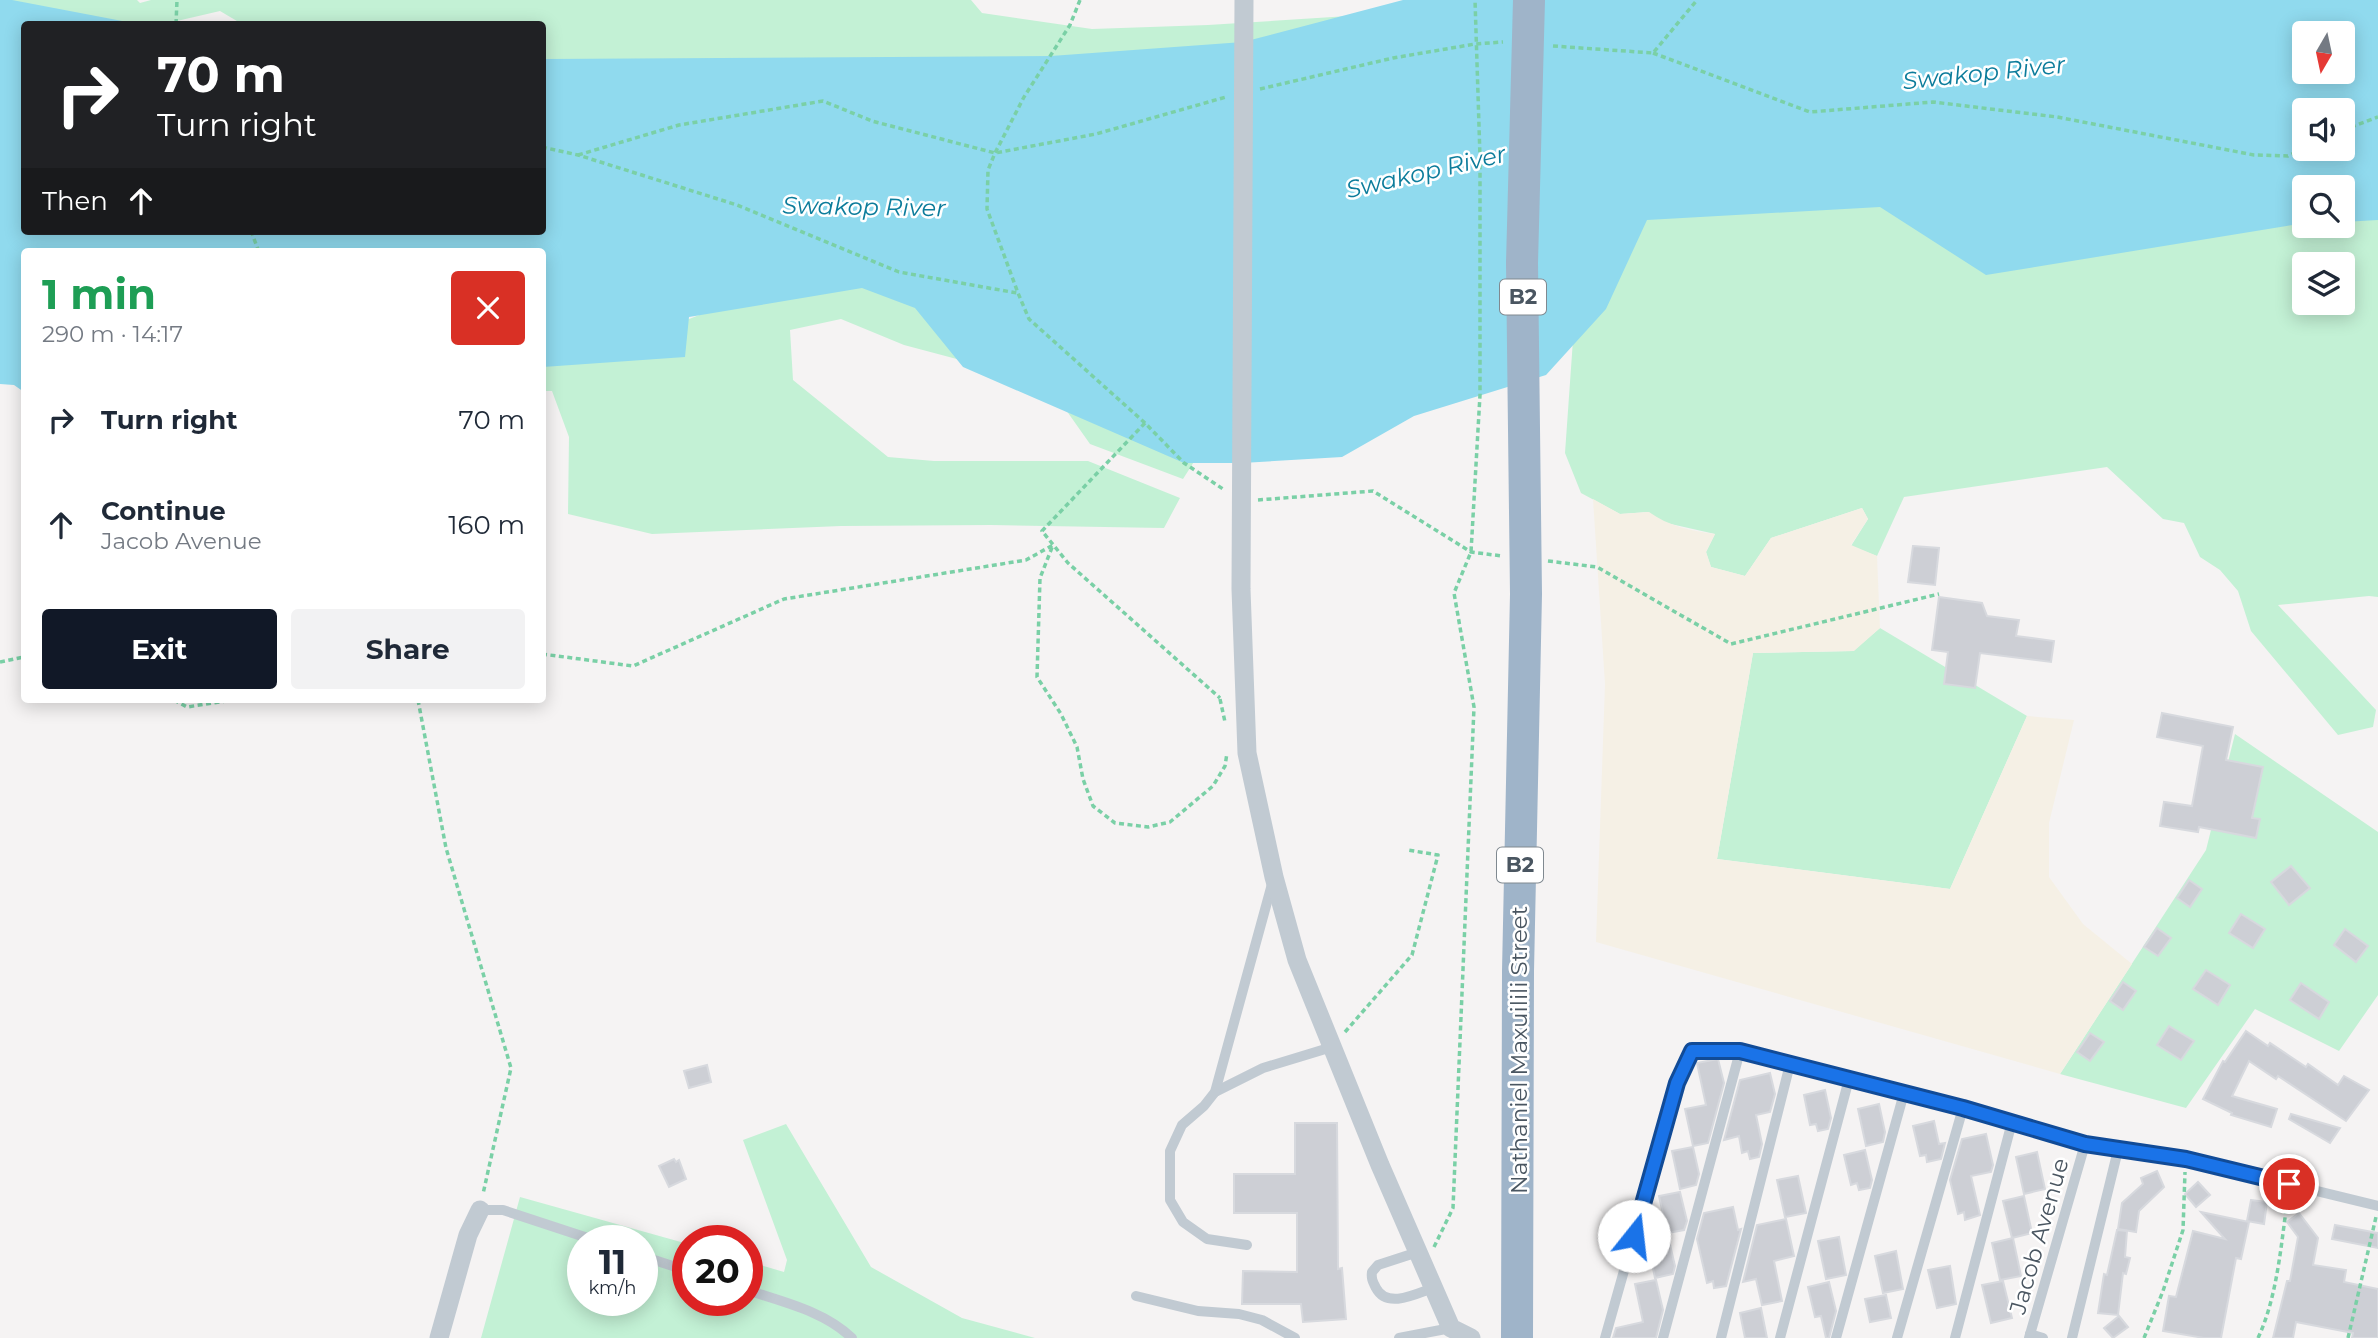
<!DOCTYPE html>
<html lang="en">
<head>
<meta charset="utf-8">
<style>
	body { margin:0; font-family:Montserrat,sans-serif; background:#f2f2f3; color:#1f2937; height:100vh; display:flex; flex-direction:column; font-size:26px; white-space:nowrap }
	* { box-sizing:border-box; margin:0 }
	p { font-size:23px; color:#747a83 }
	.icon { flex:none; width:38px; height:38px; fill:none; stroke:currentColor; stroke-width:2; stroke-linecap:round; stroke-linejoin:round }
	.map { position:relative; flex:1; overflow:hidden }
	.side { position:absolute; left:21px; top:248px; width:525px; height:455px; display:flex; flex-direction:column; background:#fff; border-radius:7px; box-shadow:0 4px 18px #0003 }
	.side>* { flex:none }
	.top-card { position:absolute; left:21px; top:21px; width:525px; height:214px; border-radius:7px; box-shadow:0 4px 18px #0003; background:#202124; color:#fff; overflow:hidden }
	.needle { width:46px; rotate:189deg }
	.buttons { position:absolute; left:2292px; top:21px; display:grid; gap:14px }
	.buttons a { display:grid; place-items:center; width:63px; height:63px; border-radius:7px; background:#fff; box-shadow:0 4px 18px #0003; font-size:35px }
	.speed { position:absolute; left:567px; top:1225px; display:flex; gap:14px; font-size:35px; font-weight:700; text-align:center }
	.speed>* { display:grid; place-content:center; width:91px; height:91px; border-radius:50%; background:#fff; box-shadow:0 4px 18px #0003; line-height:1 }
	.speed small { font-size:18px; font-weight:400 }
	.speed .limit { border:10px solid #d22; background:#fff; color:#111 }
	.pin { position:absolute; display:grid; place-items:center; width:60px; height:60px; color:#fff; margin:-30px; border:4px solid #fff; border-radius:50%; box-shadow:0 2px 7px #0007 }
	.me { position:absolute; width:77px; margin:-38px; rotate:16deg; stroke-linejoin:round; filter:drop-shadow(0 0 5px #0008) }
	.turn { display:flex; align-items:center; gap:24px; height:147px; padding:0 21px; font-size:32px }
	.turn .icon { width:91px; height:91px; stroke-width:2.5 }
	.turn b { display:block; font-size:49px; line-height:60px }
	.then { display:flex; align-items:center; height:66px; padding:0 21px; background:#0003; gap:14px; font-size:26px }
	.round { display:grid; place-items:center; flex:none; width:74px; height:74px; border-radius:7px; background:#f2f2f3 }
	.headline { display:flex; align-items:center; justify-content:space-between; height:119px; padding:0 21px }
	h1 { font-size:42px; font-weight:700; line-height:52px; color:#1e9e55 }
	.primary-button { display:flex; gap:14px; margin-top:auto; padding:14px 21px }
	.primary-button a { flex:1; height:80px; border-radius:7px; background:#111827; color:#fff; font-size:28px; font-weight:700; line-height:80px; text-align:center }
	.primary-button a+a { background:#f2f2f3; color:#1f2937 }
	ul { padding:0; list-style:none }
	li { display:flex; align-items:center; gap:21px; height:105px; padding:0 21px }
	li div { flex:1 }
	li b { display:block; font-size:26px }
	li em { font-style:normal }
	.map>svg:first-child { display:block }
	.green { fill:#c3f1d5; fill-rule:evenodd }
	.sand { fill:#f5f0e5 }
	.water { fill:#90daee; fill-rule:evenodd }
	.building { fill:#cdcfd5; stroke:#d7d9de; stroke-width:2 }
	.lines { fill:none; stroke-linecap:round; stroke-linejoin:round }
	.path { stroke:#7ad0a6; stroke-width:3.5; stroke-dasharray:5 3.5; stroke-linecap:butt }
	.service { stroke:#c1cad2; stroke-width:10 }
	.minor { stroke:#c1cad2; stroke-width:19 }
	.trunk { stroke:#9fb4c9; stroke-width:32 }
	.route-casing { stroke:#114b97; stroke-width:18 }
	.route { stroke:#1a73e8; stroke-width:12 }
	.labels { text-anchor:middle; stroke-width:5; stroke-linejoin:round; paint-order:stroke }
	.shield { fill:#fff; stroke:#808990; stroke-width:2 }
	.shield-label { font-size:21px; font-weight:bold; fill:#4a5661 }
	.street-label { font-size:23px; fill:#4a5661; stroke:#fff }
	.water-label { font-size:24px; font-style:italic; fill:#0c7c9b; stroke:#fff }
</style>
</head>
<body>
<div class="map">
<svg width="2378" height="1338" viewBox="0 0 2378 1338">
	<rect width="100%" height="100%" fill="#f5f3f3"/>
	<!-- green -->
	<g class="green">
		<path d="M0,0H137L140,3L151,0H971L982,13L1092,29L1208,25L1411,12L2378,0V597L2369,596L2278,605L2376,710L2373,727L2338,735L2251,631L2238,591L2220,570L2200,557L2184,523L2163,519L2107,467L1904,497L1877,556L1851,546L1868,519L1862,508L1771,538L1745,576L1711,567L1706,552L1715,534L1662,522L1648,512L1620,514L1581,493L1565,453L1580,241L1211,435L1183,479L1090,444L1047,383L904,345L841,319L790,330L793,380L888,457L934,461H1088L1180,498L1164,528L991,525L841,526L652,534L568,514L569,437L552,391H543V347L651,334L808,272L542,231V24H242L220,11L164,24H24ZM2305,33H2343V72H2305ZM2305,110H2343V149H2305ZM2305,187H2343V226H2305ZM2305,264H2343V303H2305Z"/>
		<path d="M1880,628L2027,716L1950,889L1717,859L1753,653L1853,651Z"/>
		<path d="M2235,734L2378,832V995L2339,1051L2255,1009L2186,1108L2060,1074L2206,850Z"/>
		<path d="M786,1124L871,1267L962,1318L1035,1338H481L520,1197L688,1244V1300H747V1261L784,1272L787,1260L743,1140ZM583,1241H642V1300H583Z"/>
	</g>
	<!-- sand -->
	<path class="sand" d="M1593,499L1620,514L1649,512C1668,526 1692,531 1715,534L1706,552L1711,567L1745,576L1771,538L1862,508L1868,519L1851,545L1877,556L1880,628L1854,651L1753,653L1717,859L1950,889L2027,716L2074,720L2049,823V877L2083,924L2132,964L2060,1074L1596,942L1605,684Z"/>
	<!-- water -->
	<path class="water" d="M0,0H12L138,24H24V231H542L543,59L1051,56L1243,42L1403,0H2378V220L2343,222V187H2305V223L1986,275L1880,207L1647,220L1606,309L1546,375L1414,416L1342,457L1242,463H1184L963,367L915,308L862,288L689,317L685,357L543,367L542,252H24V392L14,385L0,384ZM2305,33H2343V72H2305ZM2305,110H2343V149H2305Z"/>
	<!-- building -->
	<g class="building">
		<path d="M1913,546L1939,548L1935,585L1908,582Z"/>
		<path d="M1939,597L1982,603L1987,616L2019,620L2016,636L2054,641L2051,662L1980,653L1975,688L1944,684L1948,652L1932,650Z"/>
		<path d="M2162,713L2233,727L2226,760L2263,767L2252,818L2260,819L2256,838L2199,827L2198,832L2160,826L2164,802L2192,806L2203,746L2157,737Z"/>
		<path d="M2291,866L2310,888L2289,905L2271,882Z"/>
		<path d="M2189,880L2202,889L2190,907L2177,898Z"/>
		<path d="M2241,914L2265,929L2253,948L2229,933Z"/>
		<path d="M2157,928L2171,938L2158,956L2144,947Z"/>
		<path d="M2345,929L2368,946L2356,962L2334,945Z"/>
		<path d="M2206,970L2230,985L2218,1005L2193,989Z"/>
		<path d="M2123,982L2136,991L2123,1010L2110,1001Z"/>
		<path d="M2301,983L2329,1002L2319,1019L2290,1000Z"/>
		<path d="M2169,1026L2194,1041L2181,1060L2157,1045Z"/>
		<path d="M2246,1031L2268,1046L2270,1043L2306,1067L2308,1064L2338,1085L2344,1076L2369,1090L2346,1121L2278,1076L2276,1079L2249,1061L2232,1096L2277,1109L2271,1127L2231,1115L2232,1113L2203,1099L2223,1061L2225,1062Z"/>
		<path d="M2090,1033L2104,1042L2090,1061L2077,1052Z"/>
		<path d="M1718,1059L1724,1083L1708,1143L1693,1146L1685,1109L1706,1105L1697,1063Z"/>
		<path d="M707,1065L711,1082L689,1088L684,1071Z"/>
		<path d="M1770,1073L1775,1094L1770,1112L1756,1115L1762,1144L1759,1157L1750,1159L1748,1151L1742,1153L1739,1136L1724,1140L1740,1080Z"/>
		<path d="M1825,1090L1831,1118L1828,1129L1818,1131L1816,1124L1810,1125L1804,1095Z"/>
		<path d="M1879,1104L1885,1132L1883,1142L1866,1146L1858,1109Z"/>
		<path d="M2291,1114L2340,1128L2330,1143L2289,1119Z"/>
		<path d="M1934,1121L1939,1144L1945,1143L1941,1159L1927,1162L1926,1155L1920,1156L1913,1126Z"/>
		<path d="M1295,1123H1337L1338,1269L1342,1268L1346,1319L1303,1322L1301,1304H1242L1243,1271L1297,1272V1213H1234V1174H1295Z"/>
		<path d="M1986,1134L1993,1165L1991,1172L1971,1176L1980,1215L1965,1220L1964,1212L1958,1214L1950,1180L1962,1139Z"/>
		<path d="M1693,1147L1699,1174L1696,1185L1680,1189L1672,1151Z"/>
		<path d="M1865,1150L1872,1180L1870,1188L1859,1190L1857,1183L1851,1185L1844,1155Z"/>
		<path d="M2037,1152L2045,1189L2024,1194L2016,1157Z"/>
		<path d="M674,1159L676,1162L679,1160L686,1179L669,1187L659,1166Z"/>
		<path d="M2157,1171L2164,1187L2139,1211L2136,1232L2118,1229L2122,1203L2143,1184L2141,1178Z"/>
		<path d="M1798,1176L1806,1213L1785,1217L1777,1180Z"/>
		<path d="M2198,1182L2210,1195L2196,1207L2185,1194Z"/>
		<path d="M1680,1192L1687,1221L1684,1230L1667,1233L1659,1196Z"/>
		<path d="M2024,1196L2032,1233L2012,1238L2003,1201Z"/>
		<path d="M2251,1200L2267,1202L2264,1224L2247,1221Z"/>
		<path d="M1733,1207L1738,1230L1741,1229L1726,1286L1714,1288L1713,1281L1707,1283L1697,1239L1704,1213Z"/>
		<path d="M2201,1212L2249,1222L2241,1259L2236,1258L2221,1338H2204L2163,1331L2169,1296L2176,1297L2193,1231L2225,1239Z"/>
		<path d="M2299,1213L2318,1238L2313,1265L2346,1270L2344,1282L2378,1289V1338H2352L2353,1333L2296,1322L2293,1338H2273L2287,1281H2290L2298,1237L2287,1222Z"/>
		<path d="M1786,1219L1794,1256L1774,1261L1782,1301L1762,1305L1756,1279L1743,1282L1757,1225Z"/>
		<path d="M2335,1225L2378,1233V1248L2332,1239Z"/>
		<path d="M2117,1230L2127,1231L2125,1257L2130,1258L2126,1274L2123,1273L2118,1315L2098,1313L2104,1274L2107,1275Z"/>
		<path d="M1668,1236L1675,1266L1673,1274L1655,1278L1647,1240Z"/>
		<path d="M1839,1237L1846,1275L1826,1279L1818,1241Z"/>
		<path d="M2013,1238L2021,1276L2000,1280L1992,1243Z"/>
		<path d="M1896,1251L1903,1289L1883,1293L1875,1256Z"/>
		<path d="M1950,1266L1956,1304L1937,1308L1928,1270Z"/>
		<path d="M1656,1280L1663,1310L1656,1338H1613L1616,1328L1643,1322L1635,1284Z"/>
		<path d="M2003,1281L2012,1318L1991,1323L1982,1285Z"/>
		<path d="M1829,1282L1836,1311L1829,1338H1826L1821,1316L1815,1317L1808,1287Z"/>
		<path d="M1886,1295L1891,1318L1870,1322L1865,1299Z"/>
		<path d="M1761,1308L1767,1338H1745L1740,1313Z"/>
		<path d="M2119,1316L2128,1327L2113,1338L2104,1328Z"/>
	</g>
	<g class="lines">
		<!-- path -->
		<g class="path">
			<path d="M1080,0L1070,25L1024,97L995,153L988,170L987,209L1018,293L1029,319L1145,423L1184,463L1223,489"/>
			<path d="M176,24L177,0"/>
			<path d="M1553,46L1653,53L1697,0"/>
			<path d="M1653,53L1810,112L1933,102L2057,117L2254,155L2288,156L2305,148"/>
			<path d="M1260,89L1393,58L1475,44L1503,42"/>
			<path d="M2343,130L2378,117"/>
			<path d="M542,147L578,155L737,205L899,272L1017,293"/>
			<path d="M578,155L679,125L823,101L872,121L995,153L1096,134L1226,97"/>
			<path d="M251,231L259,252"/>
			<path d="M1145,423L1042,531L1068,563L1220,698"/>
			<path d="M1258,500L1373,491L1471,552L1502,556"/>
			<path d="M1548,561L1597,567L1731,644L1939,594"/>
			<path d="M542,654L633,666L784,599L1026,560L1053,545L1040,578L1037,677L1061,714L1077,747L1083,779L1093,806L1115,823L1148,827L1170,822L1213,786L1225,766L1227,753"/>
			<path d="M0,662L24,657"/>
			<path d="M1220,699L1225,722"/>
			<path d="M174,700L187,707L232,700"/>
			<path d="M418,700L446,848L511,1068L483,1194"/>
			<path d="M1345,1032L1412,955L1438,855L1408,850"/>
			<path d="M1434,1247L1453,1208L1474,707L1454,593L1471,552L1480,395V157L1475,0"/>
			<path d="M2144,1338L2163,1291L2183,1230L2185,1172"/>
			<path d="M2258,1338C2278,1295 2281,1243 2288,1196"/>
			<path d="M2348,1338L2376,1217"/>
		</g>
		<!-- service -->
		<g class="service">
			<path d="M1215,1092L1263,1068L1332,1047"/>
			<path d="M480,1210H503L597,1241"/>
			<path d="M1247,1245L1207,1239L1183,1222L1170,1200V1151L1182,1125L1204,1106L1215,1092L1272,884"/>
			<path d="M1418,1252L1378,1265L1372,1272C1371,1279 1373,1282 1376,1288C1387,1309 1416,1294 1433,1288"/>
			<path d="M642,1256L688,1271"/>
			<path d="M747,1290C783,1302 824,1311 852,1338"/>
			<path d="M1136,1296L1198,1311L1239,1314L1262,1320L1295,1338"/>
			<path d="M2030,1334L2043,1338"/>
			<path d="M1399,1338L1451,1328"/>
			<path d="M1605,1338L1677,1083L1692,1050L1740,1051L1963,1108L2085,1144L2186,1159L2378,1206"/>
			<path d="M1663,1338L1740,1051"/>
			<path d="M1721,1338L1790,1064"/>
			<path d="M1780,1338L1849,1079"/>
			<path d="M1836,1338L1904,1093"/>
			<path d="M1897,1338L1963,1108"/>
			<path d="M1955,1338L2012,1122"/>
			<path d="M2029,1338L2085,1144"/>
			<path d="M2072,1338L2118,1150"/>
		</g>
		<!-- minor -->
		<g class="minor">
			<path d="M1244,0L1241,589L1247,753L1274,877L1297,960L1380,1165L1451,1328L1471,1338"/>
			<path d="M439,1338L468,1235L480,1210"/>
		</g>
		<!-- trunk -->
		<path class="trunk" d="M1517,1338L1518,971L1526,594L1522,263L1529,0"/>
	</g>
	<g class="lines">
		<!-- route casing -->
		<g class="route-casing">
			<path id="route" d="M1634,1236L1677,1083L1692,1051H1740L1963,1108L2085,1144L2186,1159L2289,1184"/>
		</g>
		<!-- route -->
		<use href="#route" class="route"/>
	</g>
	<g class="labels">
		<!-- shield labels -->
		<g class="shield">
			<rect x="1500" y="279.5" width="46" height="35" rx="5"/>
			<rect x="1497" y="847.5" width="46" height="35" rx="5"/>
		</g>
		<g class="shield-label">
			<text x="1523" y="304">B2</text>
			<text x="1520" y="872">B2</text>
		</g>
		<!-- street labels -->
		<g class="street-label">
			<text transform="translate(1519 1050) rotate(-90)" y="8">Nathaniel Maxuilili Street</text>
			<text transform="translate(2039 1236) rotate(-74)" y="8">Jacob Avenue</text>
		</g>
		<!-- water labels -->
		<g class="water-label">
			<text transform="translate(1984 73) rotate(-6)" y="8">Swakop River</text>
			<text transform="translate(1426 172) rotate(-13)" y="8">Swakop River</text>
			<text transform="translate(864 207) rotate(1)" y="8">Swakop River</text>
		</g>
	</g>
</svg>
<div class="buttons">
<a><svg class="needle" viewBox="-14 -14 28 28"><path d="M0-13l5 13h-10z" fill="#e53935"/><path d="M0 13l5-13h-10z" fill="#747a83"/></svg></a>
<a><svg class="icon" aria-label="sound" viewBox="0 0 24 24"><path d="M4 9h4l5-4v14l-5-4H4zM17 9q2 3 0 6"/></svg></a>
<a><svg class="icon" aria-label="search" viewBox="0 0 24 24"><circle cx="10" cy="10" r="6"/><path d="M15 15l6 6"/></svg></a>
<a><svg class="icon" aria-label="layers" viewBox="0 0 24 24"><path d="M12 4l9 5-9 5-9-5zM3 14l9 5 9-5"/></svg></a>
</div>
<div class="speed"><div>11<small>km/h</small></div><div class="limit">20</div></div>
<div class="pin" style="left:2289px;top:1184px;background:#d93025"><svg class="icon" aria-label="arrive" viewBox="0 0 24 24"><path d="M6 21V4h12l-3 4 3 4H6"/></svg></div>
<svg class="me" style="left:1634px;top:1236px" viewBox="-20 -20 40 40"><circle r="19" fill="#fff"/><path d="M0-13L10 11 0 6-10 11z" fill="#1a73e8"/></svg>
<div class="top-card">
<div class="turn"><svg class="icon" aria-label="right" viewBox="0 0 24 24"><path d="M7 20v-9h11M14 6l5 5-5 5"/></svg><div><b>70 m</b>Turn right</div></div>
<div class="then">Then<svg class="icon" aria-label="ahead" viewBox="0 0 24 24"><path d="M12 20V5M6 11l6-6 6 6"/></svg></div>
</div>
<section class="side">
<div class="headline"><div><h1>1 min</h1><p>290 m · 14:17</p></div><a class="round" style="background:#d93025;color:#fff"><svg class="icon" aria-label="close" viewBox="0 0 24 24"><path d="M6 6l12 12M18 6L6 18"/></svg></a></div>
<ul>
<li><svg class="icon" aria-label="right" viewBox="0 0 24 24"><path d="M7 20v-9h11M14 6l5 5-5 5"/></svg><div><b>Turn right</b></div><em>70 m</em></li>
<li><svg class="icon" aria-label="ahead" viewBox="0 0 24 24"><path d="M12 20V5M6 11l6-6 6 6"/></svg><div><b>Continue</b><p>Jacob Avenue</p></div><em>160 m</em></li>
</ul>
<div class="primary-button"><a>Exit</a><a>Share</a></div>
</section>
</div>
</body>
</html>
